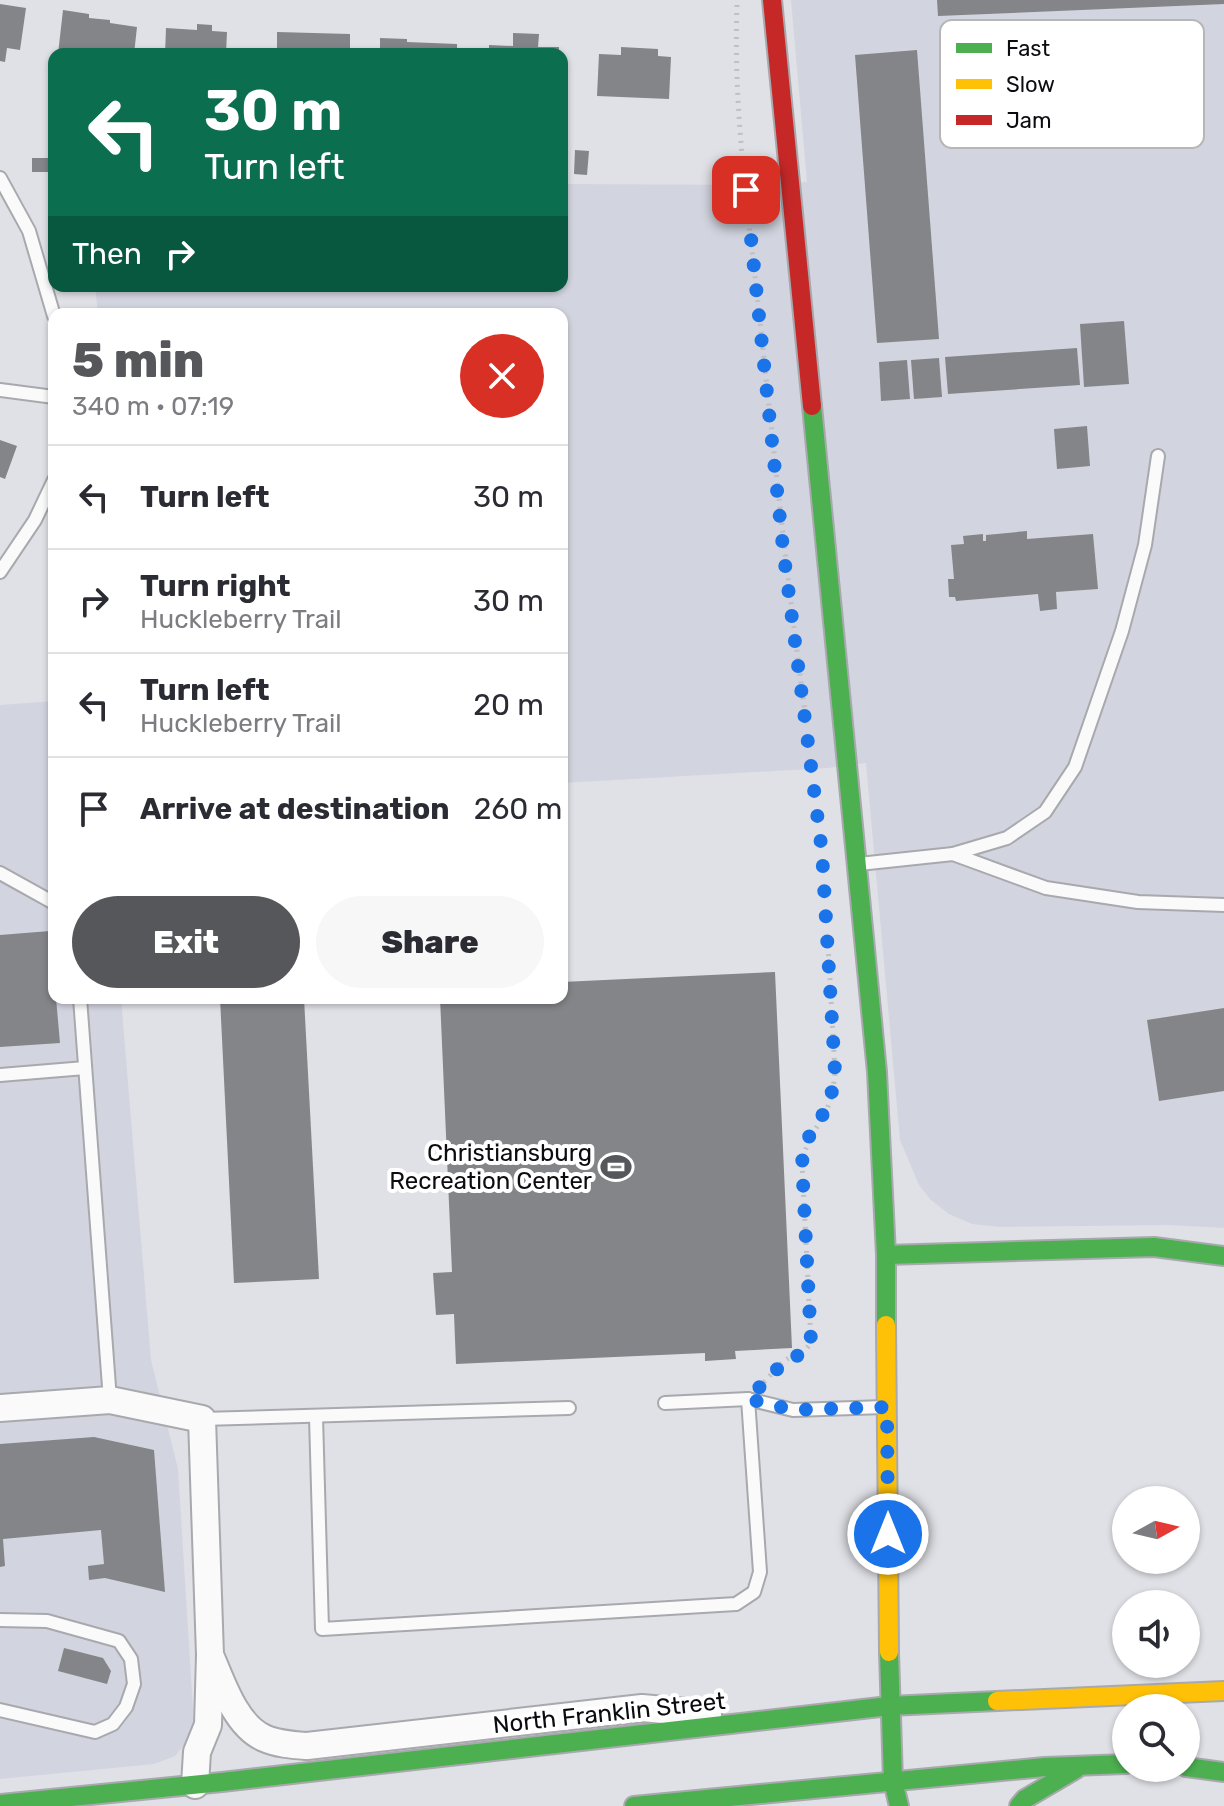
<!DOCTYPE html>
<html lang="en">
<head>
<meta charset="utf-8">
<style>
	body { margin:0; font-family:Rubik,sans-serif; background:#f7f7f7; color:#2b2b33; height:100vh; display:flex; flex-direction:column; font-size:30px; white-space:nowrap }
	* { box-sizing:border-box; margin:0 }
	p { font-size:26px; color:#7c7c81 }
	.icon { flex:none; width:44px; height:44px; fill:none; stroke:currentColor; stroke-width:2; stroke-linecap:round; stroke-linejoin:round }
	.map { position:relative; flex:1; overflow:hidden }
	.panel { position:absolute; left:48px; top:308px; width:520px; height:696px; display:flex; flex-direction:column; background:#fff; border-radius:16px; box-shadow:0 2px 6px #0004 }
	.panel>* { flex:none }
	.hud { position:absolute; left:48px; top:48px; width:520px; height:244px; border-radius:16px; box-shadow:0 2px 6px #0004; background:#0b6e4f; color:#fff; overflow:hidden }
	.needle { width:52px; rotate:82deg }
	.controls { position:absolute; left:1112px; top:1486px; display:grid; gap:16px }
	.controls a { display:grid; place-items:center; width:88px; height:88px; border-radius:50%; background:#fff; box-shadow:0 2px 6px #0004; font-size:40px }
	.pin { position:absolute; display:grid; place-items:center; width:68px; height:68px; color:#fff; margin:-34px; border-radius:16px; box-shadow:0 4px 12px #0006 }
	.me { position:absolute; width:88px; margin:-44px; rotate:0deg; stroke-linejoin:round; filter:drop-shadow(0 0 6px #0008) }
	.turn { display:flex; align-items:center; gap:28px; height:168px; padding:0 24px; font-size:36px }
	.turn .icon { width:104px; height:104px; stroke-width:2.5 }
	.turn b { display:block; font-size:56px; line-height:68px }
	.then { display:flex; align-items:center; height:76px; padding:0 24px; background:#0003; gap:16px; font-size:30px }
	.round { display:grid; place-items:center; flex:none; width:84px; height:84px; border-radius:42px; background:#f7f7f7 }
	.head { display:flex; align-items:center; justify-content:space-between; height:136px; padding:0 24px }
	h1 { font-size:48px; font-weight:800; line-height:60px; color:#56575b }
	.action { display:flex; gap:16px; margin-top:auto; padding:16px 24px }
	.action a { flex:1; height:92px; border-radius:48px; background:#56575b; color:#fff; font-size:32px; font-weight:800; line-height:92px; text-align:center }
	.action a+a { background:#f7f7f7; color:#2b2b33 }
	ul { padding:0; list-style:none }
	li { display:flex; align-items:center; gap:24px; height:104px; padding:0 24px; border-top:2px solid #e1e1e2 }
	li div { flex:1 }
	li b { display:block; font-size:30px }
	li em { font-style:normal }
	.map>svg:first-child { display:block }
	.built { fill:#d2d4df }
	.building { fill:#848588 }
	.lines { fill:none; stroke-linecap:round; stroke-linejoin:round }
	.lane-casing { stroke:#a8a9ad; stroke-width:16 }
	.street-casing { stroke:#a8a9ad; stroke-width:30 }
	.fast-casing { stroke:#a8a9ad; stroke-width:22 }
	.slow-casing { stroke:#a8a9ad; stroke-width:22 }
	.jam-casing { stroke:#a8a9ad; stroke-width:22 }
	.path { stroke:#c0c0c2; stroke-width:5; stroke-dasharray:2 6; stroke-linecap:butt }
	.lane { stroke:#fafafb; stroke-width:12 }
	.street { stroke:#fafafb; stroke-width:26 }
	.fast { stroke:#4caf50; stroke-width:18 }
	.slow { stroke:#ffc107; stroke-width:18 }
	.jam { stroke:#c62828; stroke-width:18 }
	.route { stroke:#1a73e8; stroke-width:14; stroke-dasharray:0 25.2 }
	.labels { text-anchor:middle; stroke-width:8; stroke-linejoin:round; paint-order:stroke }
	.poi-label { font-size:24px; fill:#0c0c10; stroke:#fff; text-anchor:end }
	.street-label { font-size:24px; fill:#0c0c10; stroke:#fff }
	.key { fill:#fff; stroke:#b6b6b7; stroke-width:2 }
	.key-label { font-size:22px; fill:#0c0c10 }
</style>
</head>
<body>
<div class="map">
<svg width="1224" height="1806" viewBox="0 0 1224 1806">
	<rect width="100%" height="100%" fill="#e0e1e6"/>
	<!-- built -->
	<g class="built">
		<path d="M791,0H1224V1228L1169,1225L1000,1227L972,1224L949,1214L931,1200L919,1185L900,1140L866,763L828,768L562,783V314H98L95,286H562V184L769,185L807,182Z"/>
		<path d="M54,701V998H121L151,1360L178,1469L194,1725L188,1740L175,1756L154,1764L0,1779V705Z"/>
	</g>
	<!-- building -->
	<g class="building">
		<path d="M937,0H1224V4L938,16Z"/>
		<path d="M0,4L26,8L20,50L7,48L5,62L0,61Z"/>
		<path d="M63,10L89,14V18L110,20V23L137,27L134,54H58Z"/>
		<path d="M197,24L212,25V31L227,32L226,54H165L166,28L197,30Z"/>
		<path d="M277,32L350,34V54H277Z"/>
		<path d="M513,33L539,34L538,47H559V54H489V45L513,46Z"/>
		<path d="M380,38L407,39V42L457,44V54H380Z"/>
		<path d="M621,47L658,49V56L671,57L669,99L597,96L599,54L621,55Z"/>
		<path d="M917,50L939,339L877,343L855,55Z"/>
		<path d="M575,150L589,151L587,175L574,174Z"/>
		<rect x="32" y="158" width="18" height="14"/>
		<path d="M1124,321L1129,384L1084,387L1080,324Z"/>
		<path d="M1077,348L1080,385L948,394L945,357Z"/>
		<path d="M939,358L942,397L914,399L911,360Z"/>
		<path d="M907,360L910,399L881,401L879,362Z"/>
		<path d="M1087,426L1090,466L1057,469L1054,429Z"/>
		<path d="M0,440L17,446L5,479L0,477Z"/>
		<path d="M1027,531V539L1093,534L1098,589L1056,592L1057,609L1040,611L1038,594L956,601L955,597H949L948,579H954L951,545L964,544L963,536L983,534V541H986V535Z"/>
		<path d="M50,931L60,1043L0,1047V935Z"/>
		<path d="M775,972L792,1348L735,1351L736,1359L705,1361V1353L456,1364L454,1314L436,1315L433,1273L452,1272L440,998H562V982Z"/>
		<path d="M220,998H304L319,1279L234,1283Z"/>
		<path d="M1224,1008V1091L1159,1101L1147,1020Z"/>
		<path d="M94,1437L154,1450L165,1592L105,1578L89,1580L88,1566L104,1564L101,1530L3,1539L5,1566L0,1567V1444Z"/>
		<path d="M64,1648L103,1658L111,1671L107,1684L58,1671Z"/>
	</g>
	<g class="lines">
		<!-- lane casing -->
		<g class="lane-casing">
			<g id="lane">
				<path d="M0,178L29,231L54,316"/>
				<path d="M0,390L54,397"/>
				<path d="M0,572L35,520L54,480"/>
				<path d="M953,854L1007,838L1045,812L1075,767L1122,631L1145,545L1158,456"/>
				<path d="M859,864L953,854L1046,888L1138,902L1224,905"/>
				<path d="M0,873L54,903"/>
				<path d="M80,998L110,1400"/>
				<path d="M0,1075L85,1068"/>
				<path d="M665,1403L748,1399L793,1410L885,1407"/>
				<path d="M316,1417L322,1629L736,1604L754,1592L760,1572L748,1399"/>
				<path d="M202,1419L569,1408"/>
				<path d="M0,1620L47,1621L119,1641L131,1659L134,1684L126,1707L113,1724L95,1732L0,1710"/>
			</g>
		</g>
		<!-- street casing -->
		<g class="street-casing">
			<g id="street">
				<path d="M0,1408L110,1400L202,1419L210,1655L208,1725L197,1752L195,1785"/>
				<path d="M210,1655C222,1682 235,1725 264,1738C277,1744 293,1745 307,1746L642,1708L708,1714"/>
			</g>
		</g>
		<!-- fast casing -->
		<g class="fast-casing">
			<g id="fast">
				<path d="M812,406L877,1072L886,1255V1325"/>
				<path d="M886,1255L1154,1247L1224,1256"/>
				<path d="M889,1652L893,1781L899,1806"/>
				<path d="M1186,1767L1224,1772"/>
				<path d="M0,1804L222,1782L889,1706L997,1701"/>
				<path d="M634,1806L1045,1767L1126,1764"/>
				<path d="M1019,1806L1025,1799L1076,1769"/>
			</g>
		</g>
		<!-- slow casing -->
		<g class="slow-casing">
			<g id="slow">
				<path d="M886,1325L889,1652"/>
				<path d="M997,1701L1224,1691"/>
			</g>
		</g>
		<!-- jam casing -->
		<g class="jam-casing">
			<path id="jam" d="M772,0L812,406"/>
		</g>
		<!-- path -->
		<g class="path">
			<path d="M737,5C733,107 748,211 759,312C774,451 788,589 807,727"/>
			<path d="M764,1382C771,1375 781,1362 789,1358C800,1353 804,1354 811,1342L802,1162C808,1135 820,1126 829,1104C833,1094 834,1082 835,1072L828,944"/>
		</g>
		<!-- lane -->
		<use href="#lane" class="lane"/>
		<!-- street -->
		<use href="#street" class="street"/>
		<!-- fast -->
		<use href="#fast" class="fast"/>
		<!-- slow -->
		<use href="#slow" class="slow"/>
		<!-- jam -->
		<use href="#jam" class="jam"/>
	</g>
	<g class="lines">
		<!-- route -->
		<path class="route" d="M746,190L783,548L822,852L835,1072L830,1103L807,1140L802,1162L811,1342C805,1353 800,1356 788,1358L748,1399L793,1410L887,1407L888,1534"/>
	</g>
	<!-- icons -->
	<defs>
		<g id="stadium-bare" transform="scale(2.4)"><path d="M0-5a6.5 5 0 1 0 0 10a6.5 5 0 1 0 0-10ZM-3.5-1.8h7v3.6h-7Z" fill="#56575b" stroke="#fff" stroke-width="2.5" paint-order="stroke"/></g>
	</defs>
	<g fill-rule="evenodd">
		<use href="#stadium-bare" x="616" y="1167"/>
	</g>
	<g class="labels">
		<!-- poi labels -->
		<g class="poi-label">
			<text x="592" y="1161">Christiansburg<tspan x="592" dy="28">Recreation Center</tspan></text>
		</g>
		<!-- street labels -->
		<g class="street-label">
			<text transform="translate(609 1713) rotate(-6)" y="8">North Franklin Street</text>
		</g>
	</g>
	<!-- legend -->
	<rect x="940" y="20" width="264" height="128" rx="12" class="key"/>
	<rect x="956" y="43" width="36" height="10" fill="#4caf50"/>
	<rect x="956" y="79" width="36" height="10" fill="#ffc107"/>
	<rect x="956" y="115" width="36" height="10" fill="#c62828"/>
	<g class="key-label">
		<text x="1006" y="56">Fast</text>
		<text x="1006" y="92">Slow</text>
		<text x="1006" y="128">Jam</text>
	</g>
</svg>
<div class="controls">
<a><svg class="needle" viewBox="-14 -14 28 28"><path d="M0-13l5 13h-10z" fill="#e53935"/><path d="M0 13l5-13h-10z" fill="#7c7c81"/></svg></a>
<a><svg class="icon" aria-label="sound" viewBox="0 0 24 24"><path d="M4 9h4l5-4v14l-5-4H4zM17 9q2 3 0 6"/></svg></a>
<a><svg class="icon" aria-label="search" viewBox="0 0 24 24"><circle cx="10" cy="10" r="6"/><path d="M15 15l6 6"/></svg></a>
</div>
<div class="pin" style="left:746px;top:190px;background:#d93025"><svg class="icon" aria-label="arrive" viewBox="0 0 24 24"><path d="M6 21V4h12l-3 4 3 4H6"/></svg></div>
<svg class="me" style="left:888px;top:1534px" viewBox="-20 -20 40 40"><circle r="17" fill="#1a73e8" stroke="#fff" stroke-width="3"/><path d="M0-11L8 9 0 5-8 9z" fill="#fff"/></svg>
<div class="hud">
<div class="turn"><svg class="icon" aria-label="left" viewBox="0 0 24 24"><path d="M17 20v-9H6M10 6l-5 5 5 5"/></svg><div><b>30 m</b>Turn left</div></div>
<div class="then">Then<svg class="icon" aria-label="right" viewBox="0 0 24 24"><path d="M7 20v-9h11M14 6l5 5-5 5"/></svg></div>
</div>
<section class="panel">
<div class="head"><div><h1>5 min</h1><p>340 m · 07:19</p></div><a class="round" style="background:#d93025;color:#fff"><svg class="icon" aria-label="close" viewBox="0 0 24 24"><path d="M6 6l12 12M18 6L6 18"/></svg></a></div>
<ul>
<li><svg class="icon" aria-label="left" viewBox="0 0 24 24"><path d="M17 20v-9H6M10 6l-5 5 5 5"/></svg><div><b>Turn left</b></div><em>30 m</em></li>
<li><svg class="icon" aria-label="right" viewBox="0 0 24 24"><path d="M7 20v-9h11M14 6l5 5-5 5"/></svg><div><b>Turn right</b><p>Huckleberry Trail</p></div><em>30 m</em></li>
<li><svg class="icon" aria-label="left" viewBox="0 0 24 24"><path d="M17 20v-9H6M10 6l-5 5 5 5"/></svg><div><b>Turn left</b><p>Huckleberry Trail</p></div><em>20 m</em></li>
<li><svg class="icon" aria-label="arrive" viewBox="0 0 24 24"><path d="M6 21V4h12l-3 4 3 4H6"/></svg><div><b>Arrive at destination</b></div><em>260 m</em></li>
</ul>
<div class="action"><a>Exit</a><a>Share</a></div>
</section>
</div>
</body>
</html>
